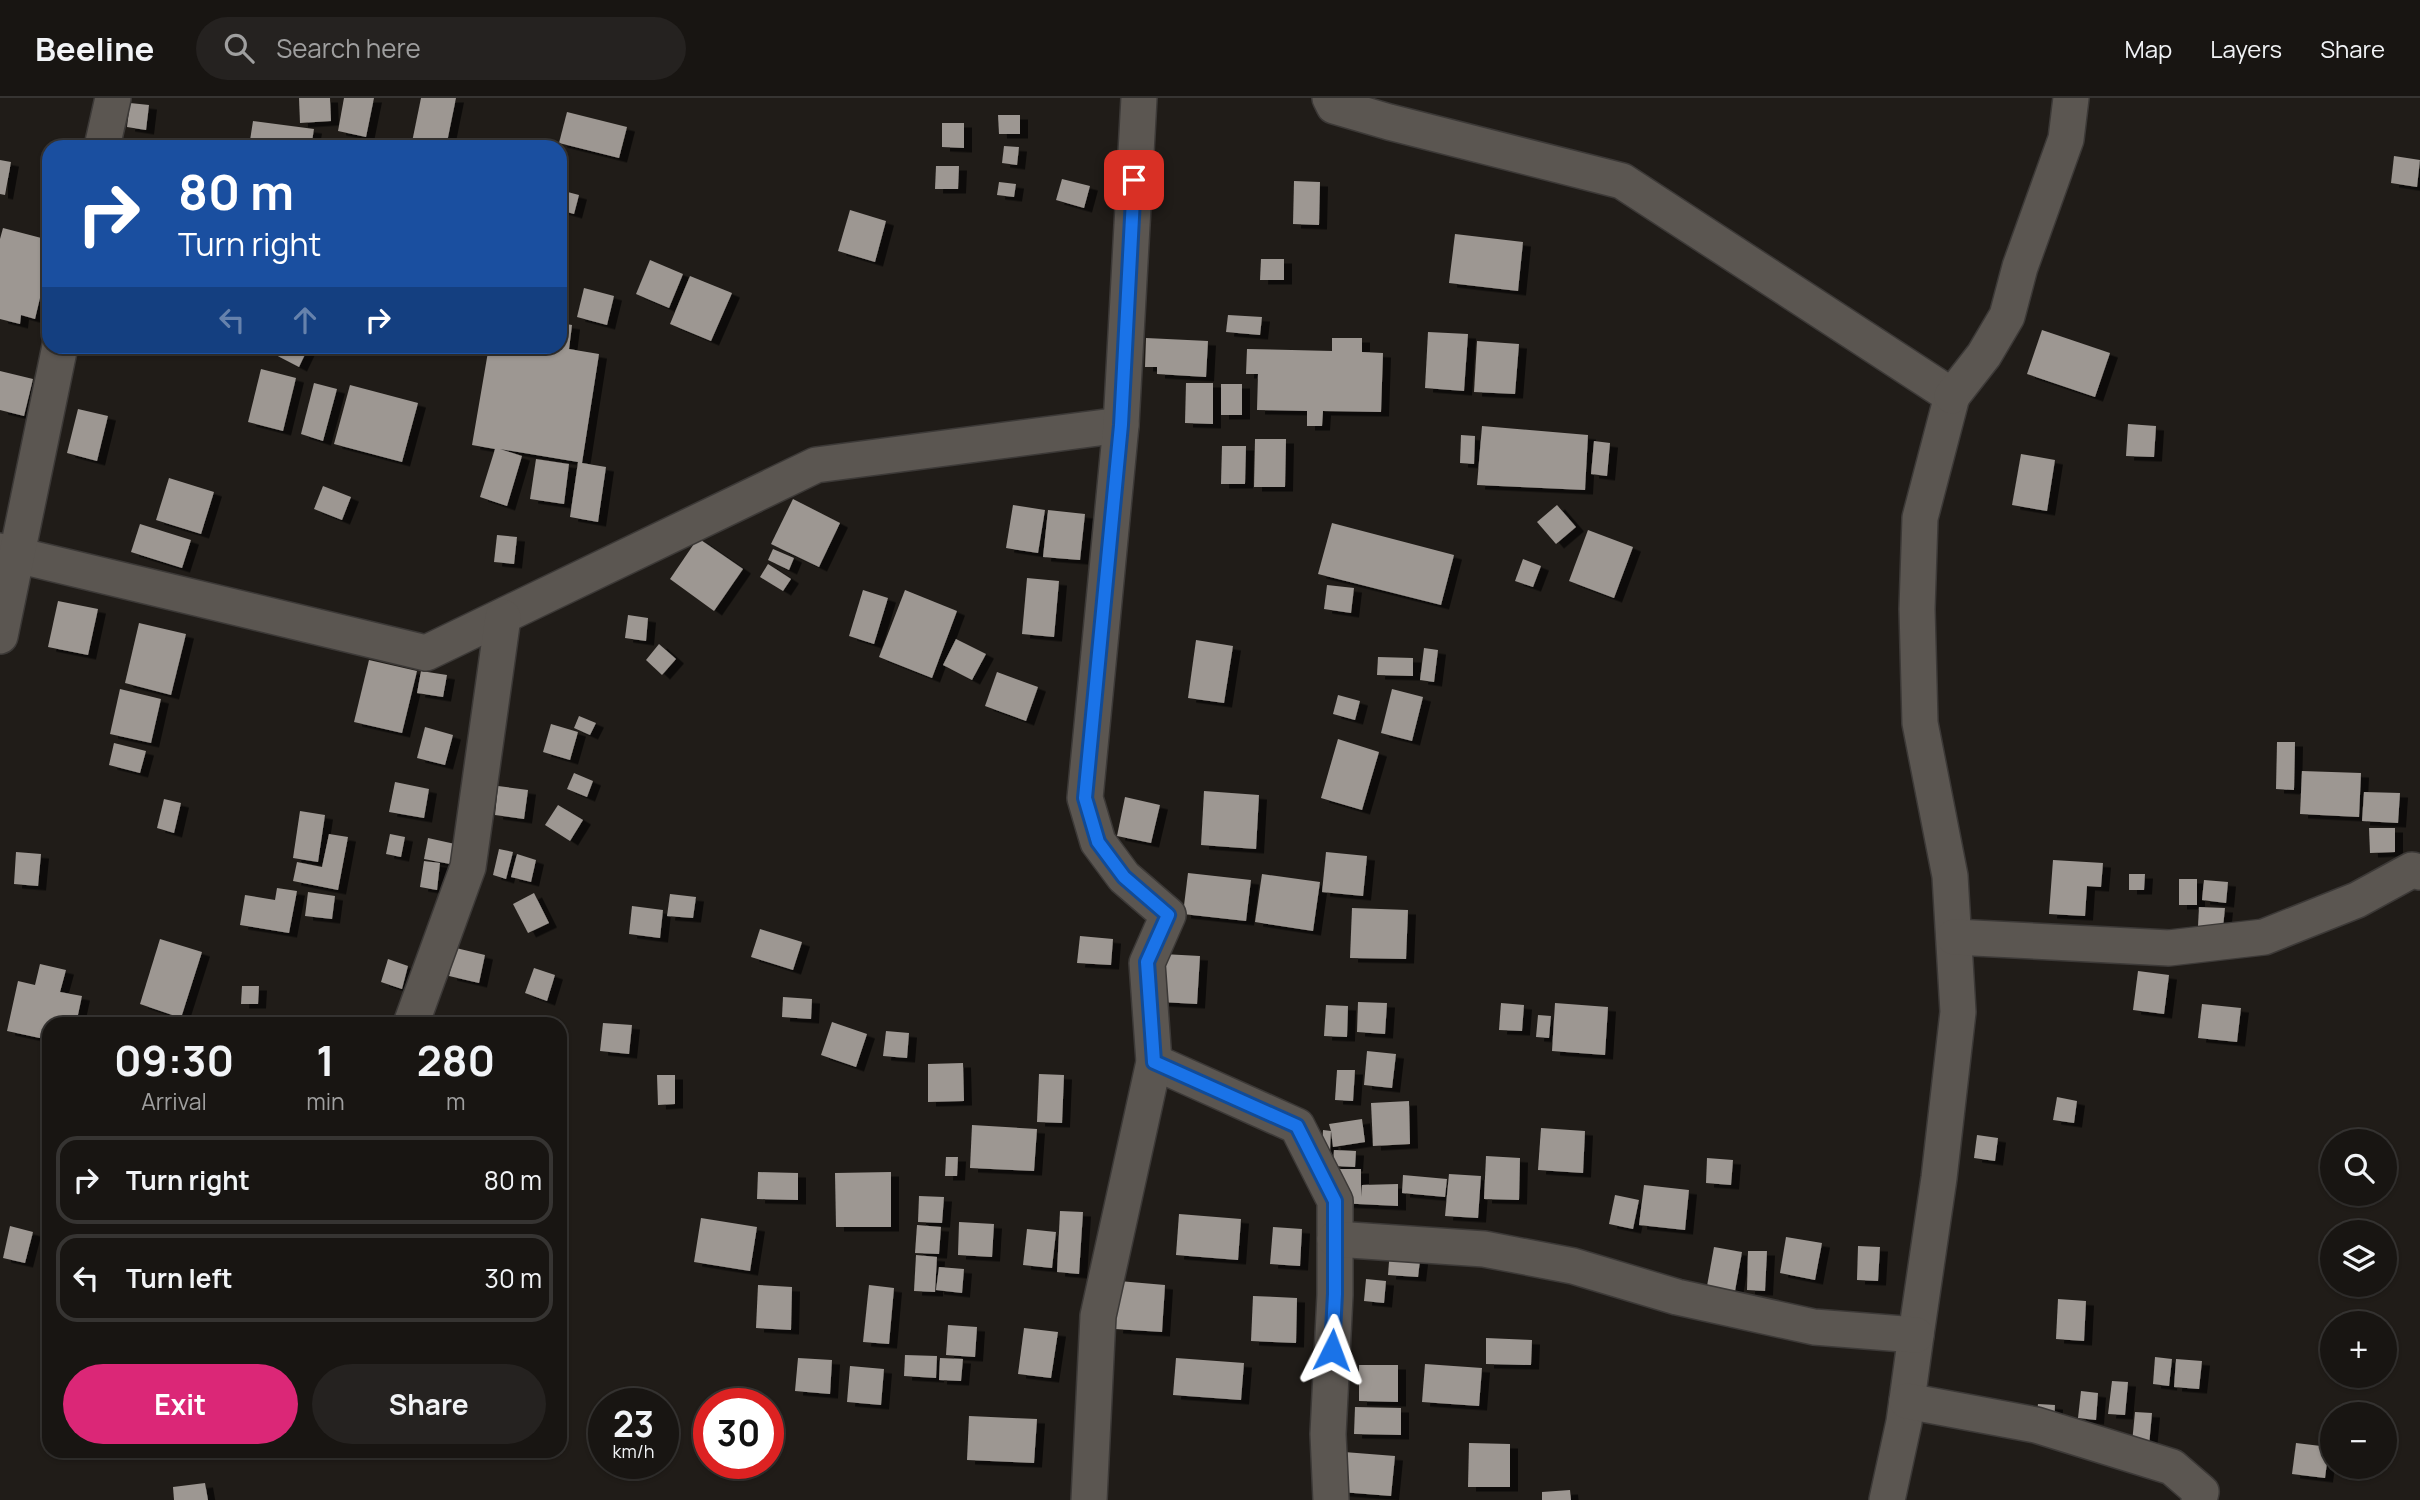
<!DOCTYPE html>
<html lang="en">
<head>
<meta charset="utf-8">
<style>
	body { margin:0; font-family:Manrope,sans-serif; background:#252220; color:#f1f3f6; height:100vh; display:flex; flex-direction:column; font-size:26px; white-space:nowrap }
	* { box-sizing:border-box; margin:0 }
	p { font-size:23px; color:#9f9f9f }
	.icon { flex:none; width:38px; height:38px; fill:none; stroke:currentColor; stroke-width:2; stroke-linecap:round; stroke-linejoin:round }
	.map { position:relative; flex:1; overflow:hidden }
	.sheet { position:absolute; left:42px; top:919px; width:525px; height:441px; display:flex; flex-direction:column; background:#181512; border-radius:21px; box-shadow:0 2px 5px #0004,0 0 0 2px #363432 }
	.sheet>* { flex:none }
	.top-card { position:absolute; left:42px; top:42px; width:525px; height:214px; border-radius:21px; box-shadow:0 2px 5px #0004,0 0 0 2px #363432; background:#1a4fa0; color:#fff; overflow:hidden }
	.tools { position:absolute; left:2320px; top:1031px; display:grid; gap:14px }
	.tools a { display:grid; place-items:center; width:77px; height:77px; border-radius:50%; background:#181512; box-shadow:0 2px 5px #0004,0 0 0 2px #363432; font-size:35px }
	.speed { position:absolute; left:588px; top:1290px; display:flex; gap:14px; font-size:35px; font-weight:700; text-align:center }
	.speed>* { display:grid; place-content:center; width:91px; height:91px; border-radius:50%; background:#181512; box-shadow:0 2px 5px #0004,0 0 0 2px #363432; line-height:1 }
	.speed small { font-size:18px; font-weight:400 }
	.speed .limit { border:10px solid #d22; background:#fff; color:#111 }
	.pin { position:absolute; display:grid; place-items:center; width:60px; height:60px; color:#fff; margin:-30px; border-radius:14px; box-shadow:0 4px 10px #0006 }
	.me { position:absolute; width:77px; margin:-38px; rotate:3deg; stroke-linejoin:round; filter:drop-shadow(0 0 5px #0008) }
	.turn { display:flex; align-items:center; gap:24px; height:147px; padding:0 21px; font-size:32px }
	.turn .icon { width:91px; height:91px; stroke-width:2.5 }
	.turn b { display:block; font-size:49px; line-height:60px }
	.lanes { display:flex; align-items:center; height:66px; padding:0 21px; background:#0003; justify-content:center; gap:35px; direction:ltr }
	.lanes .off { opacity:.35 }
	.eta { display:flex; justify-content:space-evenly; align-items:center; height:119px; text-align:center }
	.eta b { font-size:42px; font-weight:700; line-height:49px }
	.cta { display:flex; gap:14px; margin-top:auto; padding:14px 21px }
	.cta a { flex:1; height:80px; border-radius:42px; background:#db2777; color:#fff; font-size:28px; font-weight:700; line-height:80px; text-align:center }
	.cta a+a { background:#252220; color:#f1f3f6 }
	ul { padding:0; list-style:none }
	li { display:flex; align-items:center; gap:21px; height:88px; margin:0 14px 10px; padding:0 7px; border:4px solid #363432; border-radius:21px }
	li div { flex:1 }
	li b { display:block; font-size:26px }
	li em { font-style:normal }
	header { display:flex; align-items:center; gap:42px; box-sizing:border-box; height:98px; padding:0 35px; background:#181512; border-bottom:2px solid #363432 }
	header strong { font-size:33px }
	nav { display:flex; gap:38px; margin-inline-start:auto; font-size:24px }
	.search { width:490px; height:63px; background:#252220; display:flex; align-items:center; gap:18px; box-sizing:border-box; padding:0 24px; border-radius:38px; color:#9f9f9f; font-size:26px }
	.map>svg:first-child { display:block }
	.building { fill:#9d9792; filter:url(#shadow) }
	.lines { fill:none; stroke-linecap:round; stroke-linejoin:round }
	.minor-casing { stroke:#3c3937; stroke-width:38 }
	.minor { stroke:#5b5651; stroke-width:35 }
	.route-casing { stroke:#114b97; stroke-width:18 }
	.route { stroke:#1a73e8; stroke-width:12 }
</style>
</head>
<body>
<header>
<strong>Beeline</strong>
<div class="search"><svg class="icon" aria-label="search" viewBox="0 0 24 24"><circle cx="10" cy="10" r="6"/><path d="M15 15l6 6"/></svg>Search here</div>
<nav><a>Map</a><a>Layers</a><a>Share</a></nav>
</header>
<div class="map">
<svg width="2420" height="1402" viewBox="0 0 2420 1402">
	<defs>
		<filter id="shadow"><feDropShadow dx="8" dy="4.5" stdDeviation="0" flood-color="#0009"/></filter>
	</defs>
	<rect width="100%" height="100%" fill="#201c18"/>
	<!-- building -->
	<g class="building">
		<path d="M299,0H330L331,23L300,25Z"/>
		<path d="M344,0H374L366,39L338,33Z"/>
		<path d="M421,0H456L446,49H411Z"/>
		<path d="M130,5L149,7L146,32L127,29Z"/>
		<path d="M567,14L627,29L619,60L559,45Z"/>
		<path d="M998,17H1020V36H999Z"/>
		<path d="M253,23L314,31L311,49H249Z"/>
		<path d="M942,25H964V50L942,49Z"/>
		<path d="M320,44L348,47V49H319Z"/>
		<path d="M1004,48L1019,49L1017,67L1002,65Z"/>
		<path d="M2394,58L2420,62L2417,89L2391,85Z"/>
		<path d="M0,62L11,64L5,97L0,96Z"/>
		<path d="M936,68H959L958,91H935Z"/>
		<path d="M1062,81L1090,88L1084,110L1056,102Z"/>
		<path d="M1294,83L1320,84L1319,127L1293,126Z"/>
		<path d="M999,84L1016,86L1014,99L997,97Z"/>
		<path d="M560,92L579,97L574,116L560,112Z"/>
		<path d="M850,112L886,123L875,164L838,153Z"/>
		<path d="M3,130L49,142V162L35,221L21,217L20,226L0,221V141Z"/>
		<path d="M1455,136L1523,144L1518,193L1449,185Z"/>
		<path d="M1261,161H1284V182H1260Z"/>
		<path d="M650,162L683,176L669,210L636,196Z"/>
		<path d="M690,178L732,195L711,243L670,226Z"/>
		<path d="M584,190L614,198L607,227L577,219Z"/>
		<path d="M1228,217L1262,219L1260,237L1226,234Z"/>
		<path d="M560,225L572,227L569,251L599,256L582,365L606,369L598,424L570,419L578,364L500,351L522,358L507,408L480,399L495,351L472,347L489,248H560Z"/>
		<path d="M2042,232L2110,255L2095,299L2027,276Z"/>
		<path d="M1428,234L1468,236L1464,293L1425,290Z"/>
		<path d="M1146,240L1208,243L1206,279L1157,276V269H1145Z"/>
		<path d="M1332,240H1362V254L1383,255L1381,314L1323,313L1322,328H1307V313L1257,312L1258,276H1246L1247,251L1332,253Z"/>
		<path d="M1477,243L1519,246L1515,296L1474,294Z"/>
		<path d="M275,248H309L299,269L272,255Z"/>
		<path d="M261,271L296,280L283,333L248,324Z"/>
		<path d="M0,273L33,281L24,318L0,312Z"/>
		<path d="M314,285L337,291L323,343L301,336Z"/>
		<path d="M1186,285H1213V326L1185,325Z"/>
		<rect x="1221" y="286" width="21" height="31"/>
		<path d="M350,287L418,305L402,364L334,346Z"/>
		<path d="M78,311L108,318L97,363L67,355Z"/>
		<path d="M2128,326L2156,328L2154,359L2126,358Z"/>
		<path d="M1482,328L1588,337L1585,392L1477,387Z"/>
		<path d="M1461,337L1475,338L1474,366L1460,365Z"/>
		<path d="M1255,341H1286L1285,389H1254Z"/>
		<path d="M1594,343L1610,345L1607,378L1591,376Z"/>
		<path d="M1222,348H1246L1245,386H1221Z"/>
		<path d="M2021,356L2055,362L2047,413L2012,407Z"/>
		<path d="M536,361L569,366L564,406L530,401Z"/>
		<path d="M169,380L214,394L201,436L156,422Z"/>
		<path d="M323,388L351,399L342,422L314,411Z"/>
		<path d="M793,401L840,425L819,469L771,446Z"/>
		<path d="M1013,407L1045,412L1038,455L1006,450Z"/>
		<path d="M1557,407L1576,429L1556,446L1537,424Z"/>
		<path d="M1048,412L1085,416L1080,462L1043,459Z"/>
		<path d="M1332,425L1454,457L1441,507L1318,476Z"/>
		<path d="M140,426L191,442L182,470L131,454Z"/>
		<path d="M1588,432L1633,449L1614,500L1569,483Z"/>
		<path d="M497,437L517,439L514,466L494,464Z"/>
		<path d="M698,440L743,471L714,513L670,481Z"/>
		<path d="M773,451L794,460L789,472L768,462Z"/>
		<path d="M1523,461L1541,468L1533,489L1515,483Z"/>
		<path d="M768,466L791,481L783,493L760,479Z"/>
		<path d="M1027,480L1059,483L1054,539L1022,536Z"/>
		<path d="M1327,487L1354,490L1351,515L1324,511Z"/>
		<path d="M863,492L888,500L874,546L849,538Z"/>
		<path d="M905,492L957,513L932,580L879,559Z"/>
		<path d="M58,503L98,511L88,557L48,549Z"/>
		<path d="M628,517L648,520L646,543L625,540Z"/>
		<path d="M139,525L186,536L171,597L125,585Z"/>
		<path d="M956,541L986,556L972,582L943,567Z"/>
		<path d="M1196,542L1233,548L1224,605L1188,600Z"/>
		<path d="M659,546L676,561L662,577L646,562Z"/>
		<path d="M1424,550L1438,552L1434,584L1420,582Z"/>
		<path d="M1378,559L1413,560V578L1377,577Z"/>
		<path d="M369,562L417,573L402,635L354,624Z"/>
		<path d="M421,573L447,577L443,599L417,595Z"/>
		<path d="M997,574L1038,589L1026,623L985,608Z"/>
		<path d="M120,591L161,601L151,645L110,636Z"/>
		<path d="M1392,591L1423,599L1412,643L1381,635Z"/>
		<path d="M1338,597L1360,603L1355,622L1333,616Z"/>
		<path d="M579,618L596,625L590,637L574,630Z"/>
		<path d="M551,626L578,634L570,662L543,654Z"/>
		<path d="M425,629L453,637L445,667L417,660Z"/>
		<path d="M1338,641L1379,654L1362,712L1321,700Z"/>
		<path d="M2277,644H2295L2294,692L2276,691Z"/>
		<path d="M114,645L146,653L140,675L109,667Z"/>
		<path d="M2302,673L2361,675L2359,719L2300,716Z"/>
		<path d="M574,675L593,683L587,699L567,691Z"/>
		<path d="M395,684L429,691L424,720L389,714Z"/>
		<path d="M498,688L528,692L524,721L495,717Z"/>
		<path d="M1204,693L1259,697L1256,751L1201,747Z"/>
		<path d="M2364,694L2400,695L2398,725L2362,723Z"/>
		<path d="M1125,699L1160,707L1151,745L1117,738Z"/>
		<path d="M164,701L181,705L174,735L157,730Z"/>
		<path d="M558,707L583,722L570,743L545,727Z"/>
		<path d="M300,713L325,717L318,764L293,760Z"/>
		<path d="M2369,730H2395V754L2370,755Z"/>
		<path d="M329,736L348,739L338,792L293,783L297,764L322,769Z"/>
		<path d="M390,736L405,739L401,759L386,756Z"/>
		<path d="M428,740L455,746L450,766L424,761Z"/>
		<path d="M499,751L513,754L506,781L493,777Z"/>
		<path d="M16,754L41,756L38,788L14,786Z"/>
		<path d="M1326,754L1367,758L1363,798L1322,794Z"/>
		<path d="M517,756L536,762L531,784L511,779Z"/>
		<path d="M2053,762L2103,765L2101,789L2087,788L2085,818L2049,816Z"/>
		<path d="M424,763L440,765L437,792L420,789Z"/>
		<path d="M1188,775L1251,782L1246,823L1183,816Z"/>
		<path d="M1262,776L1320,784L1313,833L1255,824Z"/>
		<path d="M2129,776H2145L2144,792H2129Z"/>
		<rect x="2179" y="781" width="18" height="26"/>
		<path d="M2204,782L2228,784L2226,805L2202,802Z"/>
		<path d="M277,790L297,793L289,835L240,827L245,797L275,802Z"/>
		<path d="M308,794L335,798L332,821L305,818Z"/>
		<path d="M534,795L549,825L528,835L513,806Z"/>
		<path d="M670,796L696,799L693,820L667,818Z"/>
		<path d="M632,808L663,812L660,840L629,836Z"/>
		<path d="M2199,809L2225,810L2223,829L2198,828Z"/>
		<path d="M1352,810L1408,812L1406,861L1350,860Z"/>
		<path d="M760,831L802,844L793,872L751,859Z"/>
		<path d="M1080,838L1113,841L1111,867L1077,865Z"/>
		<path d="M160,841L202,854L181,920L140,906Z"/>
		<path d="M456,850L485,857L479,885L449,878Z"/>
		<path d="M1163,856L1200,858L1197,906L1161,904Z"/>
		<path d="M388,861L408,868L402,891L381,884Z"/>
		<path d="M40,866L66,872L60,894L82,898L76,926H49V942L7,933L18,883L35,887Z"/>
		<path d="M534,870L555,877L547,903L525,895Z"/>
		<path d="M2138,873L2169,877L2164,916L2133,912Z"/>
		<path d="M242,888H259L258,906H241Z"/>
		<path d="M783,899L812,901L811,921L782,919Z"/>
		<path d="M1358,904L1387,905L1385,936L1357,934Z"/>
		<path d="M1501,905L1524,907L1522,933L1499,932Z"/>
		<path d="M1555,905L1608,909L1605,957L1552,953Z"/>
		<path d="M2202,906L2241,910L2237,944L2198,940Z"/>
		<path d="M1326,907L1348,908L1347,939L1324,938Z"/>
		<path d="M1538,917L1551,918L1549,940L1536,939Z"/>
		<path d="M832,924L867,936L856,969L821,957Z"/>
		<path d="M603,925L632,927L629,956L600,953Z"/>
		<path d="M886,933L909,935L907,960L883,958Z"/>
		<path d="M1367,953L1396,956L1392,990L1364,987Z"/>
		<path d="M963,965L964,1003L928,1004V966Z"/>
		<path d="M1337,972H1355L1353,1003L1335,1002Z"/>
		<path d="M1039,976L1064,977L1062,1025L1037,1024Z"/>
		<path d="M657,977H675V1006L658,1007Z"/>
		<path d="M2057,999L2077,1003L2074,1025L2053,1022Z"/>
		<path d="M1409,1003L1410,1046L1373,1048L1371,1005Z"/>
		<path d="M1362,1021L1365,1044L1333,1049L1331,1033L1330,1053L1322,1052L1323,1032L1331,1033L1329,1026Z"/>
		<path d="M972,1027L1037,1031L1034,1073L970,1070Z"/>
		<path d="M1541,1030L1585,1033L1583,1075L1538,1072Z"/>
		<path d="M1977,1037L1998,1040L1995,1063L1974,1060Z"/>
		<path d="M1334,1052L1356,1053L1355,1069L1333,1068Z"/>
		<path d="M1486,1058L1520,1060L1519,1102L1484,1101Z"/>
		<path d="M946,1059H958L957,1078H945Z"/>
		<path d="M1707,1060L1733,1062L1731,1087L1706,1085Z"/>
		<path d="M1338,1071H1361V1099L1362,1087L1398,1086V1108L1338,1105Z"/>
		<path d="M758,1074L798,1075V1102L757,1101Z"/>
		<path d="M891,1074V1129H836L835,1075Z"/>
		<path d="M1449,1076L1481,1078L1478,1120L1445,1118Z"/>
		<path d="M1403,1077L1447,1081L1445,1099L1402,1095Z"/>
		<path d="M1644,1087L1689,1092L1685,1132L1639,1127Z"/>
		<path d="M1615,1097L1639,1102L1633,1131L1609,1126Z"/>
		<path d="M919,1098L944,1099L942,1125L918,1124Z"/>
		<path d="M1060,1113L1083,1114L1079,1176L1057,1174Z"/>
		<path d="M1179,1116L1241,1121L1238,1162L1176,1157Z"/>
		<path d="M701,1120L757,1129L750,1173L694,1164Z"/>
		<path d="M959,1124L994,1126L992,1159L958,1157Z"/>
		<path d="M917,1127L941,1129L939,1156L915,1155Z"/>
		<path d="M10,1128L33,1134L25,1165L3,1160Z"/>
		<path d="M1273,1129L1302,1131L1300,1168L1270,1166Z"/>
		<path d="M1027,1131L1056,1134L1052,1170L1023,1167Z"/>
		<path d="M1786,1139L1822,1145L1815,1182L1780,1175Z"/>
		<path d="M1858,1148L1880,1149L1878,1183L1857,1182Z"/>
		<path d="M1714,1149L1742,1154L1735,1193L1707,1188Z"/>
		<path d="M1390,1151L1421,1154L1418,1179L1388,1177Z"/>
		<path d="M1748,1153H1767L1765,1193L1747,1192Z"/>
		<path d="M916,1157L937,1159L935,1194L914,1193Z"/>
		<path d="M939,1169L964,1171L962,1195L936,1192Z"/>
		<path d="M1366,1181L1386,1183L1384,1205L1364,1203Z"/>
		<path d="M1119,1183L1165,1187L1162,1234L1115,1231Z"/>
		<path d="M758,1187L792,1189L791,1232L756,1230Z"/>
		<path d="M869,1187L894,1190L889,1246L863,1244Z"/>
		<path d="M1253,1198L1297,1200L1296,1245L1251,1243Z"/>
		<path d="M2058,1201L2086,1203L2084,1243L2056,1241Z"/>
		<path d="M948,1227L977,1229L975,1259L946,1257Z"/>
		<path d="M1024,1230L1058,1234L1051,1280L1018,1276Z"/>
		<path d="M1486,1240L1532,1242L1531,1267L1486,1266Z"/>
		<path d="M905,1257L937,1258L936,1280L904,1278Z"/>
		<path d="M2155,1259L2172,1261L2169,1288L2153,1286Z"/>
		<path d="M798,1260L832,1262L830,1296L795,1293Z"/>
		<path d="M940,1260L963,1261L961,1283L939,1282Z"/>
		<path d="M1176,1260L1244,1265L1241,1302L1173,1297Z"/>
		<path d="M2176,1261L2202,1263L2199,1291L2174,1289Z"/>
		<path d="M1425,1266L1482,1270L1479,1308L1422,1304Z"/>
		<path d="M1359,1267H1398V1304L1359,1303Z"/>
		<path d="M850,1268L884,1271L881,1307L847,1304Z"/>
		<path d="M2112,1283L2128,1284L2125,1317L2108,1316Z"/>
		<path d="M2081,1293L2098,1295L2096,1322L2078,1320Z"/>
		<path d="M2038,1306L2055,1307L2054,1328L2036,1327Z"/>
		<path d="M1355,1309L1401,1310V1337L1354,1336Z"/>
		<path d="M2135,1314L2152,1315L2149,1347L2132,1345Z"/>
		<path d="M969,1318L1037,1321L1034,1365L967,1362Z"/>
		<path d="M1469,1345L1510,1346V1389H1468Z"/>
		<path d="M2296,1345L2329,1349L2325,1380L2292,1376Z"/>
		<path d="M1344,1354L1395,1358L1391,1398L1341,1394Z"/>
		<path d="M205,1385L208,1402H174L173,1389Z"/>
		<path d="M1570,1392L1571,1402H1542V1394Z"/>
	</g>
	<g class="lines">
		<!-- minor casing -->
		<g class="minor-casing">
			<g id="minor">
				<path d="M1330,0L1334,8L1389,24L1622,83L1952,298L1920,420L1917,511L1920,625L1950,778L1958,914L1939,1080L1916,1237L1904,1324L1887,1402"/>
				<path d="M102,49L113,0"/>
				<path d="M1952,298L1984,257L2007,218L2020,169L2066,41L2071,0"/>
				<path d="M0,453L426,555L816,367L1121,327"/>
				<path d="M0,538L60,248"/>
				<path d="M1954,839L2169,850L2264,839L2357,802L2412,772L2420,774"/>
				<path d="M411,926L468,769L503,519"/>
				<path d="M1154,964L1297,1028L1335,1103V1197L1328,1336L1331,1402"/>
				<path d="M1335,1141L1484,1151L1573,1168L1677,1199L1814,1229L1916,1237"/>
				<path d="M1907,1303L2036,1327L2172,1369L2201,1394L2199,1402"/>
				<path d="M1089,1402L1098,1218L1154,964L1147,865L1168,817L1124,779L1098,744L1085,700L1121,327L1139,0"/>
			</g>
		</g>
		<!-- minor -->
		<use href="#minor" class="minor"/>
	</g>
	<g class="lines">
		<!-- route casing -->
		<g class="route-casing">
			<path id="route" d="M1134,82L1121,327L1085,700L1098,744L1124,779L1168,817L1147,864L1154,964L1297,1028L1335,1103V1196L1332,1252"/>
		</g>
		<!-- route -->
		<use href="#route" class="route"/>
	</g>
</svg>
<div class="tools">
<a><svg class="icon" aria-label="search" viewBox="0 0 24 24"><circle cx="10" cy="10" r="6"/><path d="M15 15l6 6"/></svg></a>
<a><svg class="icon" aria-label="layers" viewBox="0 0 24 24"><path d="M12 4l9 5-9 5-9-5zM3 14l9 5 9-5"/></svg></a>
<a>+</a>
<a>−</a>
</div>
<div class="speed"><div>23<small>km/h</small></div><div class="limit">30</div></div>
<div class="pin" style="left:1134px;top:82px;background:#d93025"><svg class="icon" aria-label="arrive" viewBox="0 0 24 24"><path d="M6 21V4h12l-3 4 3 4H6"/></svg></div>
<svg class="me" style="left:1332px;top:1252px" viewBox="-20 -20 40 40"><path d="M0-17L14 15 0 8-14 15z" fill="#1a73e8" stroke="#fff" stroke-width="4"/></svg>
<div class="top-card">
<div class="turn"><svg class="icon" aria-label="right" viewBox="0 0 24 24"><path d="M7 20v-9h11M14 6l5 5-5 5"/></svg><div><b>80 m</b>Turn right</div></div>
<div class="lanes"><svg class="icon off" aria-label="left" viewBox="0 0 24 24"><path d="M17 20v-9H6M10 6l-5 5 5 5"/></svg><svg class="icon off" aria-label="ahead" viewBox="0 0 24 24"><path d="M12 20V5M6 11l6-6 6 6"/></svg><svg class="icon" aria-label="right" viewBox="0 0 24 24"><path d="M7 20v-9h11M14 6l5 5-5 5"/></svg></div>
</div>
<section class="sheet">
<div class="eta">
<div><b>09:30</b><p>Arrival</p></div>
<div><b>1</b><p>min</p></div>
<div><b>280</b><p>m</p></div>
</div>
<ul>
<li><svg class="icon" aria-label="right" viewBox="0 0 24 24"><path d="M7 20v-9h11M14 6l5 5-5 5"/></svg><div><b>Turn right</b></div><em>80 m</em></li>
<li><svg class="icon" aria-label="left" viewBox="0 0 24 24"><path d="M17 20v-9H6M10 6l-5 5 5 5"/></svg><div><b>Turn left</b></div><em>30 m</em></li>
</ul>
<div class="cta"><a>Exit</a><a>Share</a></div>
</section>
</div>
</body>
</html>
